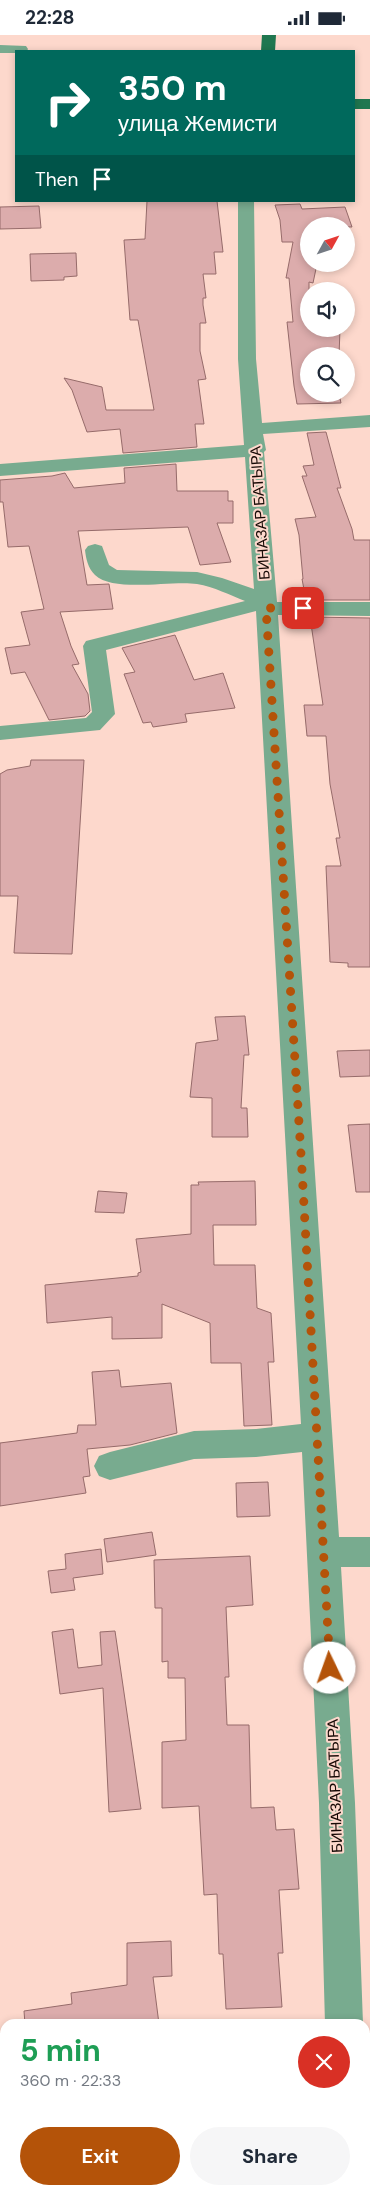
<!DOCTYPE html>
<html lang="en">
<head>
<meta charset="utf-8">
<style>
	body { margin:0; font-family:"DM Sans",sans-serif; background:#f6f6f7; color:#1f2937; height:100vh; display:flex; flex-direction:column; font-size:19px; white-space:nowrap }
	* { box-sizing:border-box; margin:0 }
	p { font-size:16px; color:#747a83 }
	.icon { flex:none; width:28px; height:28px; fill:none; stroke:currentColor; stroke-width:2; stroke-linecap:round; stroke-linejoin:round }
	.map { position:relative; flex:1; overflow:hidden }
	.side { position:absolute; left:0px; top:1984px; width:370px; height:176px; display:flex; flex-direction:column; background:#fff; border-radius:15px 15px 0 0; box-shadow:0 2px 8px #0003 }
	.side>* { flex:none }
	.hud { position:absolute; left:15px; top:15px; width:340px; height:152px; border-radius:0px; box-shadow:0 2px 8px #0003; background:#00695c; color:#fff; overflow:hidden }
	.needle { width:32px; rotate:50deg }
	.tools { position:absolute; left:300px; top:182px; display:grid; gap:10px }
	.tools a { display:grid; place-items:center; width:55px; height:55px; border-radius:50%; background:#fff; box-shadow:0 2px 8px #0003; font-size:25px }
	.pin { position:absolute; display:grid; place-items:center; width:42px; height:42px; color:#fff; margin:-21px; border-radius:10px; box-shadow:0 2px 8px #0006 }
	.me { position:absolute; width:55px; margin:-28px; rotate:357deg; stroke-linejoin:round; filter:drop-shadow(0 0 4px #0008) }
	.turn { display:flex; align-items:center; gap:18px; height:105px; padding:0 20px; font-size:22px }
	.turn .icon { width:65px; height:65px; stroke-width:2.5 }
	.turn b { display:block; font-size:35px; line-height:42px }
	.then { display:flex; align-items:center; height:48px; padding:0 20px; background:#0003; gap:10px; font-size:19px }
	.round { display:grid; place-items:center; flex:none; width:52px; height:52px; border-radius:26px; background:#f6f6f7 }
	.summary { display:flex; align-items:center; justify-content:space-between; height:85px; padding:0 20px }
	h1 { font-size:30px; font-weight:700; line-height:38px; color:#1e9e55 }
	.cta { display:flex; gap:10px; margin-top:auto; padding:10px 20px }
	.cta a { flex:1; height:58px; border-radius:30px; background:#b45309; color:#fff; font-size:20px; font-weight:700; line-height:58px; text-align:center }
	.cta a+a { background:#f6f6f7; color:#1f2937 }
	.status { display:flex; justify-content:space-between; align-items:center; height:35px; padding:0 25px; background:#fff; direction:ltr }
	.status svg { height:14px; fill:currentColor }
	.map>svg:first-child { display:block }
	.building { fill:#dcacac; stroke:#966b6a }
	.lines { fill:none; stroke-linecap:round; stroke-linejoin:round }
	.minor { fill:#78ab8f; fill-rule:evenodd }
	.major { fill:#1f7750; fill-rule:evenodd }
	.route { stroke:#b45309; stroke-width:9; stroke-dasharray:0 16.2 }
	.labels { text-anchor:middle; stroke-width:4; stroke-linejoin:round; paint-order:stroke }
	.street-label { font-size:15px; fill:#170905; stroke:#fdd8cc }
</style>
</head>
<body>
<div class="status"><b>22:28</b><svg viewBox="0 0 49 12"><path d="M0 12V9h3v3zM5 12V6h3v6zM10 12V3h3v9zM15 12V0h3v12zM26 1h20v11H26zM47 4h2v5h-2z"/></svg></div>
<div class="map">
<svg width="370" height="2159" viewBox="0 0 370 2159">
	<rect width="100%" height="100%" fill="#fdd8cc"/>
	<!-- building -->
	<g class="building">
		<path d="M147,166H217L223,217H214L216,239H203L206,263H203V270L206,288H200V316L206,344L198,345L204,389H195L197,412L123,418L120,394L87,397L72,355L64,343L102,352L106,375H154L138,285H130L124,205L145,204Z"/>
		<path d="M300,169L302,174L345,172L352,192L309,191V229H317L313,248L309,247V294H340L339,321H309V359H339L341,368L297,369L294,351L287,287H293L289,243H286L293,207H282L280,185L275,170Z"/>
		<path d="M39,171L41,193L0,194V172Z"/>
		<path d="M76,218L77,241L64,242V245L31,246L30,219Z"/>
		<path d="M326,397L341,453H337L352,494L354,505H370V565H306L302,544H303L299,500L295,484L316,482L302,441H307L303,431L314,430L307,398Z"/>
		<path d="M176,429L177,456H228V466H233V488H217L231,527L200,530L188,492L78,496L87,550L109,549L113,574L60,577L71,611L79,629L72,630L88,659L90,676L85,681L49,685L25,637L11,639L5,613L30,610L21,577L44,574L29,511L8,512L3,467H0V445L52,441L65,438L74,453L125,448L124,433Z"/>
		<path d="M310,582L370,583V932H348V928L330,927L326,831H341L336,803H340L330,749L326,701H307L304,670H323Z"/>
		<path d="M175,600L194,645L223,638L235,673L185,679L187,687L153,692L151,687L143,688L124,639L135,637L122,613Z"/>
		<path d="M31,725H84L72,919L14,918L18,861H0V739L7,735L30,731Z"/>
		<path d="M245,981L249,1020H244L241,1073H247L248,1102H212V1063L190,1062L196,1008L218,1005L215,982Z"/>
		<path d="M370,1015V1041L340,1042L337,1016Z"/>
		<path d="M370,1089V1157H356L348,1090Z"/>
		<path d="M255,1146L256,1190H213L214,1230H255L257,1273L271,1278L274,1327H268L272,1390L244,1391L241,1328H211L210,1288L162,1269V1303L112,1304V1282L47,1288L45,1250L138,1241V1238L141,1237L136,1204L191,1199V1150H199L198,1147Z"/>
		<path d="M98,1156L127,1158L124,1178L95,1177Z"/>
		<path d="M119,1335L121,1352L171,1348L177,1398L130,1410L87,1414L90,1441L83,1442L86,1458L0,1471V1408L77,1398L78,1390H96L92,1337Z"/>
		<path d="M268,1447L270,1481L237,1482L236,1448Z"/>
		<path d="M152,1497L156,1520L107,1527L104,1504Z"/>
		<path d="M101,1514L103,1539L73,1543L75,1555L51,1558L48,1536L66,1534L65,1519Z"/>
		<path d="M250,1521L253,1570L226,1572L229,1642H225L227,1690H249L251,1773L274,1772L276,1795L294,1794L299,1854L279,1855L283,1918H278L282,1972L226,1974L223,1919H219L217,1859L204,1860L199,1771L162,1773V1707L186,1705L185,1643H168V1626L162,1627V1573H155L154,1525Z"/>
		<path d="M73,1594L78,1633L102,1630L100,1597L115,1596L141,1774L109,1777L103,1653L60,1659L52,1597Z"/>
		<path d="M171,1906L172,1941L153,1942L159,1989H25L24,1976L72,1969L71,1958L127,1950V1908Z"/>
	</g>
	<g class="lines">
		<!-- minor -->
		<g class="minor">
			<path d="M0,10L26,11L28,14L27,16H16V18H0Z"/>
			<path d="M238,166H254L256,324L262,388L370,380V392L263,399L266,415L264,417L277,567H370V581L278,580L339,1502H370V1532H341L355,1768L363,1989H325L319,1768L302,1417L256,1422L194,1424L110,1445L99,1441L94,1431L99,1421L110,1417L194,1396L256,1394L301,1389L256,576L106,615L115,679L100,695L0,705V691L86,683L92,677L83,611L86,606L245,566C230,560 214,552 197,549C171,545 114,558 95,540C88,533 86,524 85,515L88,511L95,509L102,511L109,530L117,535L197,537L222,543L254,554L245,422L0,441V429L244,410L238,324Z"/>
			<path d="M365,2143L370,2159H330V2155H365Z"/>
		</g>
		<!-- major -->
		<g class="major">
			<path d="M262,0H276L275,16H261Z"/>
			<rect x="354" y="64" width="16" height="10"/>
		</g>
	</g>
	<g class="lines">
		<!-- route -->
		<path class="route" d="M303,573H266L302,1135L330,1633"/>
	</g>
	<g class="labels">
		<!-- street labels -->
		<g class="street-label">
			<text transform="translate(260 478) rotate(-94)" y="5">БИНАЗАР БАТЫРА</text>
			<text transform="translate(335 1751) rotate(-92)" y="5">БИНАЗАР БАТЫРА</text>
		</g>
	</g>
</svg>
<div class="tools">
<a><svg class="needle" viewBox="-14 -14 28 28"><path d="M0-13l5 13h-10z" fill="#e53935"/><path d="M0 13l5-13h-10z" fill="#747a83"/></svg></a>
<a><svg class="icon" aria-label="sound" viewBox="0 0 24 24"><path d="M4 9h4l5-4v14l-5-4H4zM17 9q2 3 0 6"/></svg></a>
<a><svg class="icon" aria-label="search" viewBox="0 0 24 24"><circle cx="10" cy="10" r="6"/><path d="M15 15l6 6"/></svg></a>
</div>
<div class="pin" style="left:303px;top:573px;background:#d93025"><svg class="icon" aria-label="arrive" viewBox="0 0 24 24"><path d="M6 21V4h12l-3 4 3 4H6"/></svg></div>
<svg class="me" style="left:330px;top:1633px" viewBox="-20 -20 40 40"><circle r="19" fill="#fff"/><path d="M0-13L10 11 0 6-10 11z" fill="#b45309"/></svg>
<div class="hud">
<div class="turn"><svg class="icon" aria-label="right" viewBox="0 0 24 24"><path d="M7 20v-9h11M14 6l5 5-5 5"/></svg><div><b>350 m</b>улица Жемисти</div></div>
<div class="then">Then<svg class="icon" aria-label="arrive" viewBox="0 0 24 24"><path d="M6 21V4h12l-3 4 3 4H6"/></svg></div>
</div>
<section class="side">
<div class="summary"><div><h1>5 min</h1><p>360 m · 22:33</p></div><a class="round" style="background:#d93025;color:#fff"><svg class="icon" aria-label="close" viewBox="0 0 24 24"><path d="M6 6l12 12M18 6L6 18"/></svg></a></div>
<div class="cta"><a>Exit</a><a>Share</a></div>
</section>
</div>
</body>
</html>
